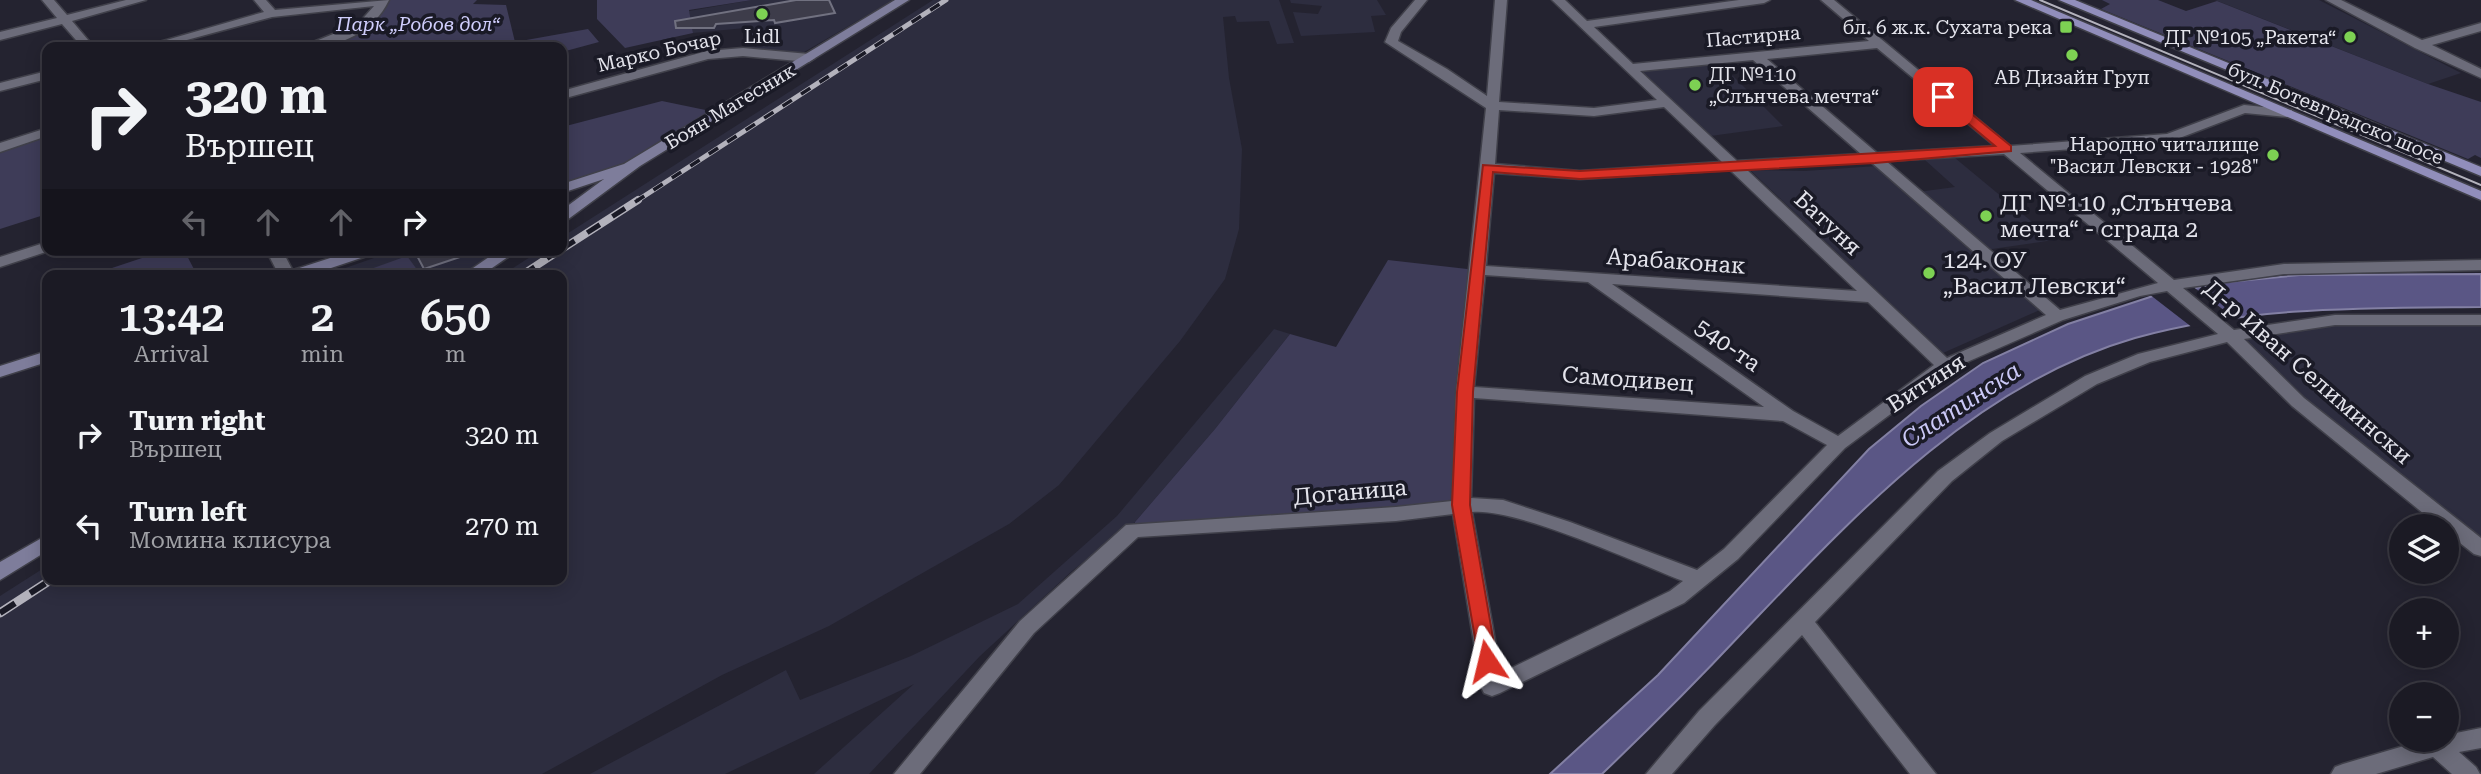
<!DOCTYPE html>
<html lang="en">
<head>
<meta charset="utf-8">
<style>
	body { margin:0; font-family:"Roboto Serif",serif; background:#282731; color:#f1f3f6; height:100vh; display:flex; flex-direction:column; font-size:26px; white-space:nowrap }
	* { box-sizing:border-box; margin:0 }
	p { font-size:23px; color:#a0a1a6 }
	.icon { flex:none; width:38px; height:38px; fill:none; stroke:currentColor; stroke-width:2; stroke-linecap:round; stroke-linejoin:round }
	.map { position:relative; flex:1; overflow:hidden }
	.side { position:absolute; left:42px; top:270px; width:525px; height:315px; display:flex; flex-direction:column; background:#1b1a24; border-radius:14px; box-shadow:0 4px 18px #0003,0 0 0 2px #393841 }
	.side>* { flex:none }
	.top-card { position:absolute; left:42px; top:42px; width:525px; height:214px; border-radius:14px; box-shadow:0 4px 18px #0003,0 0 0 2px #393841; background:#1b1a24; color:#f1f3f6; overflow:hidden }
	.fabs { position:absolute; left:2389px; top:514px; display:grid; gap:14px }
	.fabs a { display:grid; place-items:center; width:70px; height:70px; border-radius:50%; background:#1b1a24; box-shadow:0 4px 18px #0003,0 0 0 2px #393841; font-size:35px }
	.pin { position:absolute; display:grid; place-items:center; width:60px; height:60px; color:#fff; margin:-30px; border-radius:14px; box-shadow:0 4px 10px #0006 }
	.me { position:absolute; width:77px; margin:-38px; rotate:350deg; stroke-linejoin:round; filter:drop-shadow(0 0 5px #0008) }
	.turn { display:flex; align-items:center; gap:24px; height:147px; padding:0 28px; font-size:32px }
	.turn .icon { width:91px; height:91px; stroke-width:2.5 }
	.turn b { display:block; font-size:49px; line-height:60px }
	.lanes { display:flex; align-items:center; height:66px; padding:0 28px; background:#0003; justify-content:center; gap:35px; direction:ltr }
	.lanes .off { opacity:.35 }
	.eta { display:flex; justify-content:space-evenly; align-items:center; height:119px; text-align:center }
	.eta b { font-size:42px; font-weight:600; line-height:49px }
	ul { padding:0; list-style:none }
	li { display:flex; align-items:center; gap:21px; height:91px; padding:0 28px }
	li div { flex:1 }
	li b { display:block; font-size:26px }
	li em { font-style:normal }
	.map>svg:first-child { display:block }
	.built { fill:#2d2d3f }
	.green { fill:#3e3c58 }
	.water { fill:#5a5685; stroke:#8380a4; stroke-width:2 }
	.pier { fill:#242330 }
	.building { fill:#3d3c4a; stroke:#717180; stroke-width:2 }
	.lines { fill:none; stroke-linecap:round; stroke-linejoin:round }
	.street-casing { stroke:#40404a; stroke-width:3 }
	.secondary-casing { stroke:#40404a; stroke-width:3 }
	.primary-casing { stroke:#40404a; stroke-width:3 }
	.street { fill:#6c6c7a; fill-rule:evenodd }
	.secondary { fill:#7e7d9b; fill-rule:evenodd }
	.primary { fill:#918ebb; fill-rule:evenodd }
	.tram { stroke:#b3b2bc; stroke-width:2 }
	.rail-far2-casing { stroke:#b3b2bc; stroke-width:5 }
	.rail-far1-casing { stroke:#b3b2bc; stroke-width:8 }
	.rail-casing { stroke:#b3b2bc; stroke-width:9 }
	.rail-far2 { stroke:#1a1a26; stroke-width:3.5; stroke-dasharray:11; stroke-linecap:butt }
	.rail-far1 { stroke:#1a1a26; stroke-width:5; stroke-dasharray:15; stroke-linecap:butt }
	.rail { stroke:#1a1a26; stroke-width:6; stroke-dasharray:18; stroke-linecap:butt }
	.route { fill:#d93025; stroke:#8d1f18; stroke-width:2 }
	.poi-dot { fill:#7dd153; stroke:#1a1a26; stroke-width:2.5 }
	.labels { text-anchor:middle; stroke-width:7; stroke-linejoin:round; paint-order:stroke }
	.far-park-label { font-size:19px; font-style:italic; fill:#d0cefc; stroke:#1a1a26 }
	.far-poi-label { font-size:19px; fill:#e3e3eb; stroke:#1a1a26; text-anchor:end }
	.far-street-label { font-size:19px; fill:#e3e3eb; stroke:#1a1a26 }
	.poi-label { font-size:23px; fill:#e3e3eb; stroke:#1a1a26; text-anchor:start }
	.street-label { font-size:23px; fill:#e3e3eb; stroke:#1a1a26 }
	.water-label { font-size:24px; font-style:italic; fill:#cbc9f7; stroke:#1a1a26 }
</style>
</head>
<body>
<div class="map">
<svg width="2481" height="774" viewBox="0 0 2481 774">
	<rect width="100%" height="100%" fill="#242330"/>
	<!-- built -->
	<g class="built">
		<path d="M752,0H893L799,55L743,50L745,28L693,33L689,11Z"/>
		<path d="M933,0H1279L1294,43L1277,44L1269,21L1237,22L1235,16L1223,17L1229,78L1242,149L1239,229L1225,279L1180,341L1059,485L1009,524L829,626L722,675L542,774H0V596L47,566V579H562V275H502L541,250H562V237Z"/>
		<path d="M1290,0H1377L1386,15L1371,16L1375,32L1301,36L1293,12L1318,14L1322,6L1291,3Z"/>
		<path d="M2215,0H2319L2461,73L2428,84Z"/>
		<path d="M1716,59L1783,126L1703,137L1630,68Z"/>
		<path d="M1955,158L2054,240L1985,250L1918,192L1955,187L1925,160Z"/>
		<path d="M1877,166L2042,309L1943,353L1750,170L1805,171Z"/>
		<path d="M397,250H500L460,275H325Z"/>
		<path d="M2335,320H2481V549L2231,336Z"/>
		<path d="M1274,329L1290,334L1215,429L1135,522L1072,571L980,656L869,774H814L914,684L725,774H590L786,670L800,700L911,656L1018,604L1117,516Z"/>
	</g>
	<!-- green -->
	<g class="green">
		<path d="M383,0H477L473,4L506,5L515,42L588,29L599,42L562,52V47H307L357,31Z"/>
		<path d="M597,0H752L689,10L693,33L625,48L597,19Z"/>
		<path d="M2102,0H2158L2186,11L2217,1L2428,84L2481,102V158L2475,155L2468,159L2101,9L2110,4Z"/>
		<path d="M662,101L720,113L635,163L562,189V127Z"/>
		<path d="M47,132V214L0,229V148Z"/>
		<path d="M166,250H184L197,275H91Z"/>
		<path d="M407,256L421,275H354Z"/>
		<path d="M1388,260L1476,270L1461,505L1133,530L1135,522L1215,429L1290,334L1336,347Z"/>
	</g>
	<!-- water -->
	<path class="water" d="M2481,274V307C2364,308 2249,306 2135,338C1975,384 1855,515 1743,632C1697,681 1650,728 1602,774H1550L1658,675L1869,449L1921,406L1983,363L2068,324L2153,296L2227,282L2300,275Z"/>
	<!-- pier -->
	<path class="pier" d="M2192,286L2237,320L2193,328L2149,294Z"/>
	<!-- building -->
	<g class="building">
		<path d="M796,0H829L835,13L775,23L774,20L716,24L714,28H676L675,21Z"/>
		<path d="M414,250H472V253L424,269Z"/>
	</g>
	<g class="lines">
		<!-- street casing -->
		<g class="street-casing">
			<g id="street">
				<path d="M42,0H54L67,15L126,0H146L72,21L94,47H82L62,24L0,40V32L57,18Z"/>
				<path d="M254,0H266L275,10L389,0C373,34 336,49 301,47L358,24L374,6L272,17L161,47H142L264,12Z"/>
				<path d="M1415,0H1427L1401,32L1398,41L1447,69L1487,96L1495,0H1507L1499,102L1594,108L1657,100L1552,0H1565L1587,21L1739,0H1770L1764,3L1594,27L1633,64L1869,41L1821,0H1834L2010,146L2167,134L2244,105L2292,110V116L2287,117L2245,113L2169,142L2020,153L2174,280L2284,264L2481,260V270L2284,274L2183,288L2234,330L2335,315H2481V325H2335L2244,339L2304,398L2481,538V556L2474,554L2446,532V527H2440L2292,406L2227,342L2150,362L2097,384L2002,441L1952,481L1815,622L1936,774H1910L1802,635L1715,725L1672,774H1646L1699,711L1938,471L1990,433L2085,376L2138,354L2218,334L2167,291L2140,296L2063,320L1951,369L1845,448L1738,559L1684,603L1500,693L1492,696L1484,693L1481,687L1453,514L1396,521L1138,537L1034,633L920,774H894L1020,621L1126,525L1396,507L1452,501L1456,392L1486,108L1385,42L1391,28ZM1877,48L1995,146L1877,153L1767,59ZM1753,60L1861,154L1737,161L1640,71ZM1664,107L1722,162L1580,171L1495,164L1499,110L1594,116ZM2004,154L2158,283L2060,310L1886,161ZM1871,162L2046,315L1947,358L1746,169ZM1730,170L1857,291L1486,266L1494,173L1580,179ZM1485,275L1588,282L1764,407L1474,387ZM1612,284L1868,302L1934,365L1838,436L1793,411ZM1474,398L1783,421L1827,445L1724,549L1697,570L1570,522L1503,500L1471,498ZM1472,512C1515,507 1637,563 1683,581L1670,591L1501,673Z"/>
				<path d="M2326,0H2341L2422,40L2481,23V31L2432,45L2481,69V78L2415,48Z"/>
				<path d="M743,48L809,54L815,58L809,62L743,56L708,59L562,99V91L707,51Z"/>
				<path d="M47,71V79L0,91V83Z"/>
				<path d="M47,128V136L0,152V143Z"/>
				<path d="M47,242V250H52L0,267V257Z"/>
				<path d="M266,250H282L295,275H279Z"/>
				<path d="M2481,728V748L2459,752L2476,767L2480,774H2452L2433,757L2376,774H2331L2335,767L2343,764L2424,740H2446V735Z"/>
			</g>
		</g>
		<!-- secondary casing -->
		<g class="secondary-casing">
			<g id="secondary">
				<path d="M895,0H909L640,166L567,220L562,221V210L604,179L562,193V184L624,164Z"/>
				<path d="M355,250H379L376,253L310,275H285L287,272Z"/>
				<path d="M499,250H518L482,275H463Z"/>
				<path d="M47,351V362L0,377V366Z"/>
				<path d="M47,535V551L0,580V562Z"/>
			</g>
		</g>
		<!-- primary casing -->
		<g class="primary-casing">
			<g id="primary">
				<path d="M2015,0H2031L2481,191V200Z"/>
				<path d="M2059,0H2075L2481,167V176Z"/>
			</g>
		</g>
		<!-- street -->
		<use href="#street" class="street"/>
		<!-- secondary -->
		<use href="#secondary" class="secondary"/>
		<!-- primary -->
		<use href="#primary" class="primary"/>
		<!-- tram -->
		<path class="tram" d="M2040,0L2481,185"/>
		<!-- rail-far2 casing -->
		<g class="rail-far2-casing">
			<path id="rail-far2" d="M635,202L946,0"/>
		</g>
		<!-- rail-far1 casing -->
		<g class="rail-far1-casing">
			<g id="rail-far1">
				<path d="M562,249L638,200"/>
				<path d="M522,275L560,250"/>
			</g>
		</g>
		<!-- rail casing -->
		<g class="rail-casing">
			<path id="rail" d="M0,613L52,579"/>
		</g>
		<!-- rail-far2 -->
		<use href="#rail-far2" class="rail-far2"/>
		<!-- rail-far1 -->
		<use href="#rail-far1" class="rail-far1"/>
		<!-- rail -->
		<use href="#rail" class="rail"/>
	</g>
	<!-- route -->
	<path class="route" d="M1939,94H1947L2011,146V151L1875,163L1580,179L1493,172L1473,392L1470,505L1497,661L1494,667L1487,669L1480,667L1452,505L1457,392L1483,165L1580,171L1995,146L1939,99Z"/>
	<!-- markers -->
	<g class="poi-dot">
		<circle cx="762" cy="14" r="7"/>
		<rect x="2059" y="20" width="14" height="14" rx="3.5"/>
		<circle cx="2350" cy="37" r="7"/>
		<circle cx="2072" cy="55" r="7"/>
		<circle cx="1695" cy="85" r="7"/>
		<circle cx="2273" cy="155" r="7"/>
		<circle cx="1986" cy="216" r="7"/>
		<circle cx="1929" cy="273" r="7"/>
	</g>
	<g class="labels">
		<!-- far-park labels -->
		<g class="far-park-label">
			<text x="418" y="31">Парк „Робов дол“</text>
		</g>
		<!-- far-poi labels -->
		<g class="far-poi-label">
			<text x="2052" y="34">бл. 6 ж.к. Сухата река</text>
			<text x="762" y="43" text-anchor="middle">Lidl</text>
			<text x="2336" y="44">ДГ №105 „Ракета“</text>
			<text x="1709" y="81" text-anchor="start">ДГ №110<tspan x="1709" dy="22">„Слънчева мечта“</tspan></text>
			<text x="2072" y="84" text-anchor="middle">АВ Дизайн Груп</text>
			<text x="2259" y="151">Народно читалище<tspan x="2259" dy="22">"Васил Левски - 1928"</tspan></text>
		</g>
		<!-- far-street labels -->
		<g class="far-street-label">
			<text transform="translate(1753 36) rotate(-5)" y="7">Пастирна</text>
			<text transform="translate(659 51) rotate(-13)" y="7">Марко Бочар</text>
			<text transform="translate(730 106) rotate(-31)" y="7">Боян Магесник</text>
			<text transform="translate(2336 113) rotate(23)" y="7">бул. Ботевградско шосе</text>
		</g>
		<!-- poi labels -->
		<g class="poi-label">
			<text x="2000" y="211">ДГ №110 „Слънчева<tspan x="2000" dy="26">мечта“ - сграда 2</tspan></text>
			<text x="1943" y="268">124. ОУ<tspan x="1943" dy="26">„Васил Левски“</tspan></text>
		</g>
		<!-- street labels -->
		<g class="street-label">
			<text transform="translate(1828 223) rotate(43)" y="8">Батуня</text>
			<text transform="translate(1676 261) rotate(4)" y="8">Арабаконак</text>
			<text transform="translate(1728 345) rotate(35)" y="8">540-та</text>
			<text transform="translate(2308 372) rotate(41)" y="8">Д-р Иван Селимински</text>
			<text transform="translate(1628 379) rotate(4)" y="8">Самодивец</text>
			<text transform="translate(1926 383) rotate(-33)" y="8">Витиня</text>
			<text transform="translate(1350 492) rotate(-5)" y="8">Доганица</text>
		</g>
		<!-- water labels -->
		<g class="water-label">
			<text transform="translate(1961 405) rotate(-33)" y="8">Слатинска</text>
		</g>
	</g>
</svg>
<div class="fabs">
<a><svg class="icon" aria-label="layers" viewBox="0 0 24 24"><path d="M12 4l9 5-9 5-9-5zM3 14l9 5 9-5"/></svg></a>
<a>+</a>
<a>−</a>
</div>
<div class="pin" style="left:1943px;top:97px;background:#d93025"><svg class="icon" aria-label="arrive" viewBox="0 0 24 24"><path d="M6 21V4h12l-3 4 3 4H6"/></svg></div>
<svg class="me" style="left:1487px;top:661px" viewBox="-20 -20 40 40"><path d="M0-17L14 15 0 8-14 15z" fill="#d93025" stroke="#fff" stroke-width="4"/></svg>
<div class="top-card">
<div class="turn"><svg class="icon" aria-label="right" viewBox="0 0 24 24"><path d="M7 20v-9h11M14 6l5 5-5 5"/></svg><div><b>320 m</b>Вършец</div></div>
<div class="lanes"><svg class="icon off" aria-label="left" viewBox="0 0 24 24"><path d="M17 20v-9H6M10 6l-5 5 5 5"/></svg><svg class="icon off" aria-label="ahead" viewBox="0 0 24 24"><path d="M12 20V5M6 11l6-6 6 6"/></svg><svg class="icon off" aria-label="ahead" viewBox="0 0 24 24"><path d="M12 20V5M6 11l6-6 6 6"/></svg><svg class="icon" aria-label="right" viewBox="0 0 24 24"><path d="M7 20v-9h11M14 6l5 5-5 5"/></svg></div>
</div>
<section class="side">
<div class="eta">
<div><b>13:42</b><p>Arrival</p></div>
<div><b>2</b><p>min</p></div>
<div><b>650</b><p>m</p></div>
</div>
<ul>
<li><svg class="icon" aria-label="right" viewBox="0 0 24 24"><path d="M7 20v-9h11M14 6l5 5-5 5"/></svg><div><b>Turn right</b><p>Вършец</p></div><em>320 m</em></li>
<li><svg class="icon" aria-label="left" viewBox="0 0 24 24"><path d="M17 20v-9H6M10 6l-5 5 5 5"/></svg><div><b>Turn left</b><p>Момина клисура</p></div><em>270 m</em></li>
</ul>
</section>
</div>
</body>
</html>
